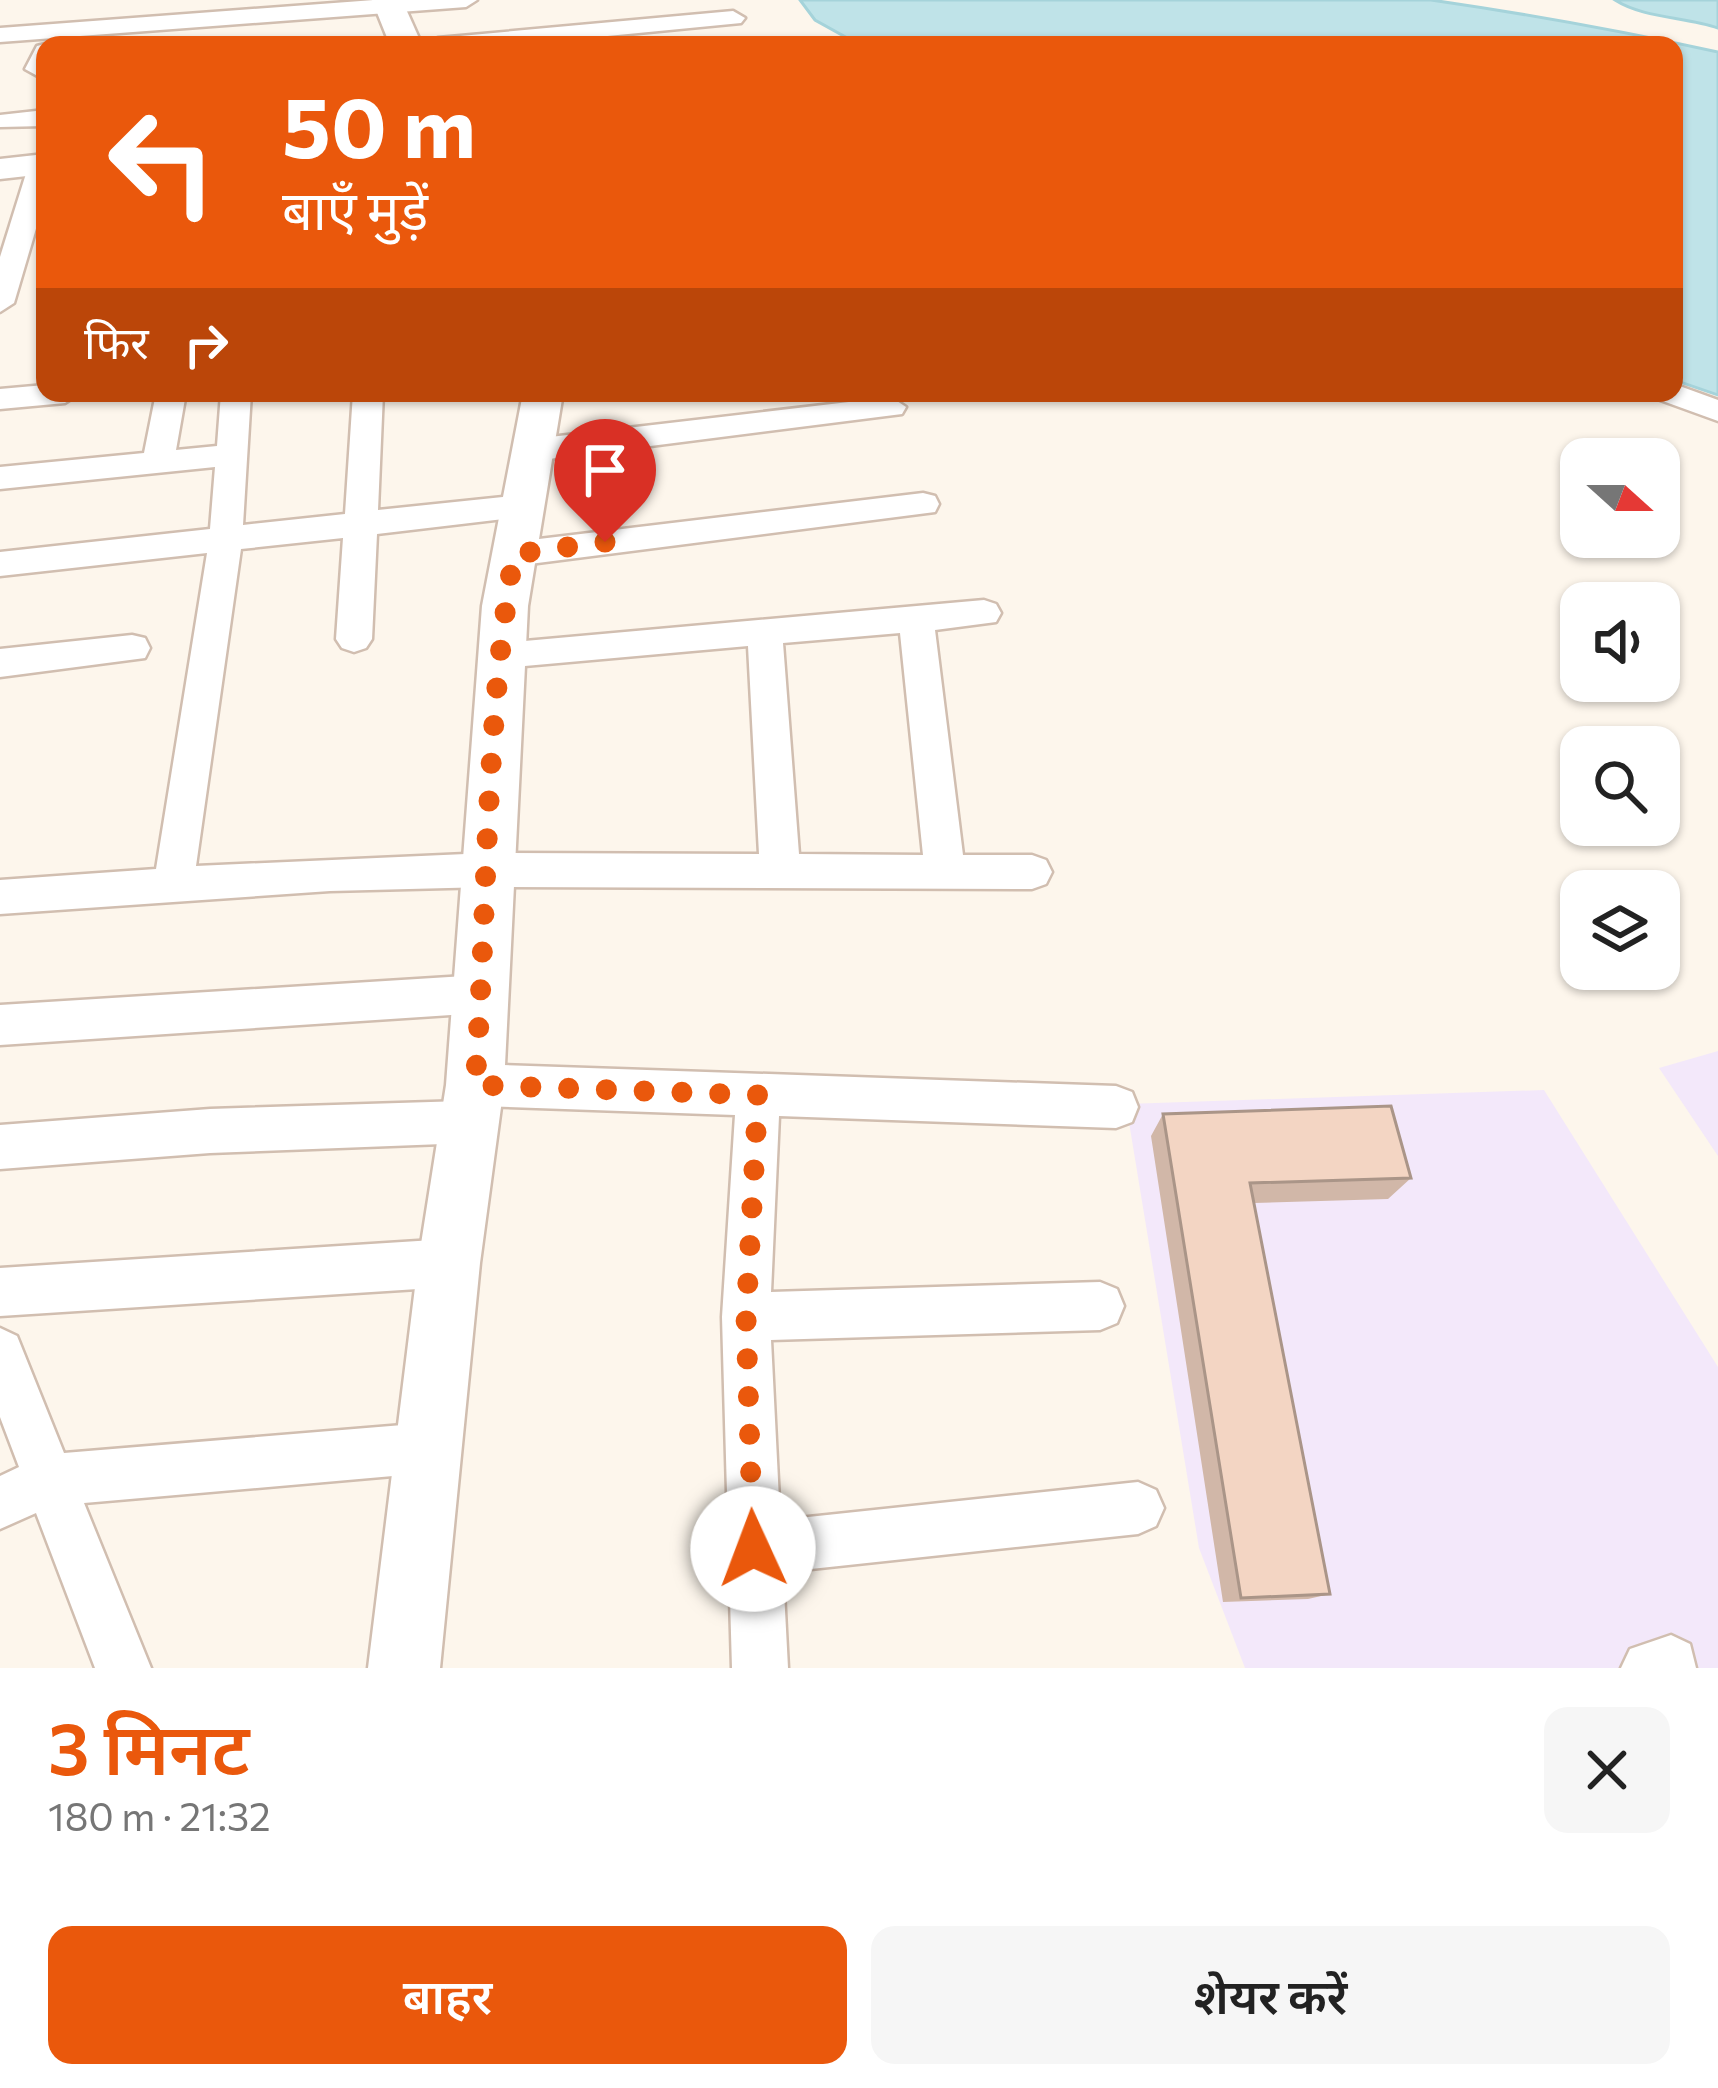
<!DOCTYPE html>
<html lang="hi">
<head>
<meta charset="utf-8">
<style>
	body { margin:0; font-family:Commissioner,"Noto Sans Devanagari",sans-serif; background:#f6f6f6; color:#222; height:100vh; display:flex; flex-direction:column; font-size:45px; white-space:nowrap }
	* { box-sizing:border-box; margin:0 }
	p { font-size:39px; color:#767676 }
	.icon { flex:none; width:66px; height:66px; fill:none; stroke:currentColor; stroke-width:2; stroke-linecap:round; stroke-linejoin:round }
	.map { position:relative; height:1668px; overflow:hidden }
	.side { display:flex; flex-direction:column; background:#fff; flex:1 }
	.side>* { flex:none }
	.guide { position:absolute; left:36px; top:36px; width:1647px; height:366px; border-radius:24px; box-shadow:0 3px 9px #0004; background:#ea580c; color:#fff; overflow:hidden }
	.needle { width:78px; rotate:111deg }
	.fabs { position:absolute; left:1560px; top:438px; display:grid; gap:24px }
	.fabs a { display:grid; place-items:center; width:120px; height:120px; border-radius:24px; background:#fff; box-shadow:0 3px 9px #0004; font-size:60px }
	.pin { position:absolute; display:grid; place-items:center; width:102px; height:102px; color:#fff; margin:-123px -51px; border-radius:50% 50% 50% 0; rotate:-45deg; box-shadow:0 0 12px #0007 }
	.pin .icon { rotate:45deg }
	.me { position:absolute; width:132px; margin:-66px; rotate:358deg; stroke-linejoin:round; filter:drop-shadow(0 0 9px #0008) }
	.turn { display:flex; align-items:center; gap:42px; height:252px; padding:0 48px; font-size:54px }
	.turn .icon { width:156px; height:156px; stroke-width:2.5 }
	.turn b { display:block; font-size:84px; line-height:102px }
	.then { display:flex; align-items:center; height:114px; padding:0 48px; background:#0003; gap:24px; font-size:45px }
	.round { display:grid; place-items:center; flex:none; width:126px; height:126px; border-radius:24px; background:#f6f6f6 }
	.headline { display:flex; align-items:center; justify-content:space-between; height:204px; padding:0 48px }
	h1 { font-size:72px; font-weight:600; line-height:90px; color:#ea580c }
	.cta { display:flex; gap:24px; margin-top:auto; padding:24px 48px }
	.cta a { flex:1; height:138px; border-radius:24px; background:#ea580c; color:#fff; font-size:48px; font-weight:600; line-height:138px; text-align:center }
	.cta a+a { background:#f6f6f6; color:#222 }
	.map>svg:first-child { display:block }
	.education { fill:#f3e8fa }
	.water { fill:#bfe3e8; stroke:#a5d3da; stroke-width:3 }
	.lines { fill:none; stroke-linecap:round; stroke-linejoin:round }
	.minor-casing { stroke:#d1beb0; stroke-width:5 }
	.tertiary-casing { stroke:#d1beb0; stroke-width:5 }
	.minor { fill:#fff; fill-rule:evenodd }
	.tertiary { fill:#fff; fill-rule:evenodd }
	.wall { fill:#d1b7a8 }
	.building { fill:#f3d5c3; stroke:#aa9588; stroke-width:3 }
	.route { stroke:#ea580c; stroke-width:21; stroke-dasharray:0 37.8 }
</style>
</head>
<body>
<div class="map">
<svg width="1718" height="1668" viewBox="0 0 1718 1668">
	<rect width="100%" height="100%" fill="#fdf6ec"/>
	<!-- education -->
	<g class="education">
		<path d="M1718,1051V1156L1659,1068Z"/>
		<path d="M1544,1090L1718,1367V1668H1245L1199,1548L1126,1104Z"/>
	</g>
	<!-- water -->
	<g class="water">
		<path d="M800,0H1431C1528,14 1622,31 1718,52V395L1674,380V45H860L815,20Z"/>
		<path d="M1615,0H1718V28C1685,17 1643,18 1615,0Z"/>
	</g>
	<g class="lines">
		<!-- minor casing -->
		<g class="minor-casing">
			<g id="minor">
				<path d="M374,0H477L466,7L0,42V28Z"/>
				<path d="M733,11L745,18L741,23L515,45H426L438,38Z"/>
				<path d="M45,44L50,45H45V80L25,69L37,46Z"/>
				<path d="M45,110V126L0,127V115Z"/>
				<path d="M42,156L45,198L14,303L0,312V257L29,164Z"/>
				<path d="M1674,384L1718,400V421L1660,400L1656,393H1674Z"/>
				<path d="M45,385V393H80L65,403L0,409V389Z"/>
				<path d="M156,393H186L176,450L217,446L221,393H251L243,525L345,514L353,393H383L378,510L521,495L533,498L537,506L533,514L521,517L377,534L372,639L366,648L354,652L342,648L336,639L343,538L241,549L196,866L488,853L759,854L748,646L503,668L490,664L485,654L490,644L984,600L996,604L1001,613L996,622L935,630L963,855H1032L1046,860L1052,872L1046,884L1032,889L488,887L330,891L0,914V880L156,869L207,553L0,576V552L210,529L215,467L0,489V467L144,453ZM900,633L923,855L799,854L783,643Z"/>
				<path d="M891,397L906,407L902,414L533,461L522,458L517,450L522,442L533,439Z"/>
				<path d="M923,493L935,496L939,504L935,512L514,566L502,563L497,554L502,545L514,542Z"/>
				<path d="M132,635L145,638L150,648L145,658L0,677V649Z"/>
				<path d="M481,975L496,981L502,994L496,1007L481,1013L0,1045V1005Z"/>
				<path d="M475,1064L1116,1086L1132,1092L1138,1107L1132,1122L1116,1128L779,1116L771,1292L1100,1282L1117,1289L1124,1306L1117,1323L1100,1330L771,1340L780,1520L1138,1482L1156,1490L1164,1508L1156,1526L1138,1534L783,1572L788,1668H732L722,1317L735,1115L482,1106L491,1122L485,1137L469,1143L210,1153L0,1169V1125L210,1109L463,1101L453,1085L459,1070Z"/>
				<path d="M449,1239L466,1246L473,1263L466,1280L449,1287L0,1316V1268Z"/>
				<path d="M0,1328L17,1336L64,1453L427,1423L445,1430L452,1448L445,1466L427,1473L84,1503L151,1668H95L36,1513L0,1529V1476L19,1467L0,1417Z"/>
				<path d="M1671,1635L1690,1644L1696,1668H1621L1630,1649Z"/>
			</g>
		</g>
		<!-- tertiary casing -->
		<g class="tertiary-casing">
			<g id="tertiary">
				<path d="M372,0H402L422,45H390Z"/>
				<path d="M45,154V174L0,179V159Z"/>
				<path d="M523,393H563L528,606L504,1085L480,1263L440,1668H368L418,1263L446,1085L482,606Z"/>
			</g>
		</g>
		<!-- minor -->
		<use href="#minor" class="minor"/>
		<!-- tertiary -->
		<use href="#tertiary" class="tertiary"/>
	</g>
	<!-- wall -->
	<path class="wall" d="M1163,1114L1411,1178L1388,1199L1254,1203L1330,1594L1308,1599L1223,1602L1151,1136Z"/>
	<!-- building -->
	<path class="building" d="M1391,1106L1411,1178L1250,1183L1330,1594L1241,1598L1163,1114Z"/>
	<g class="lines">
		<!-- route -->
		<path class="route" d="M605,542L514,554C484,728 488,909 475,1085L758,1095L746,1317L753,1549"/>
	</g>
</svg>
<div class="fabs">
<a><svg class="needle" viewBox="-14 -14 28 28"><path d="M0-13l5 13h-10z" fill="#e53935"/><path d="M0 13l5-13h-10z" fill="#767676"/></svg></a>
<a><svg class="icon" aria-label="sound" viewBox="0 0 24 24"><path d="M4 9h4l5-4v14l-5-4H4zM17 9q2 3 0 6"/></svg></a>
<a><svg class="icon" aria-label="search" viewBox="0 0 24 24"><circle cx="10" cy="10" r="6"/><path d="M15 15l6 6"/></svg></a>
<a><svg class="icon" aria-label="layers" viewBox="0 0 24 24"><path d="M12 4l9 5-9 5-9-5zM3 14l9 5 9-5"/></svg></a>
</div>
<div class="pin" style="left:605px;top:542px;background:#d93025"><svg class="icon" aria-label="arrive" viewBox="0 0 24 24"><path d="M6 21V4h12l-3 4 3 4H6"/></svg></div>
<svg class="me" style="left:753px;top:1549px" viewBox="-20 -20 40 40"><circle r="19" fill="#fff"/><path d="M0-13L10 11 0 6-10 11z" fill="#ea580c"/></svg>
<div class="guide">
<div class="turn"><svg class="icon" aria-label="left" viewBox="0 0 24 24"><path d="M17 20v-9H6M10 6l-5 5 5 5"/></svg><div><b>50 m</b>बाएँ मुड़ें</div></div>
<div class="then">फिर<svg class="icon" aria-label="right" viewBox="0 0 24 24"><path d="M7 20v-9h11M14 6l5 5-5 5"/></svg></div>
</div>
</div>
<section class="side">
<div class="headline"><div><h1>3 मिनट</h1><p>180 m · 21:32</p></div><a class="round"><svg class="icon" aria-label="close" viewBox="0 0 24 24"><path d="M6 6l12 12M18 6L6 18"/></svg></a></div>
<div class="cta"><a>बाहर</a><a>शेयर करें</a></div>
</section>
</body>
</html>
